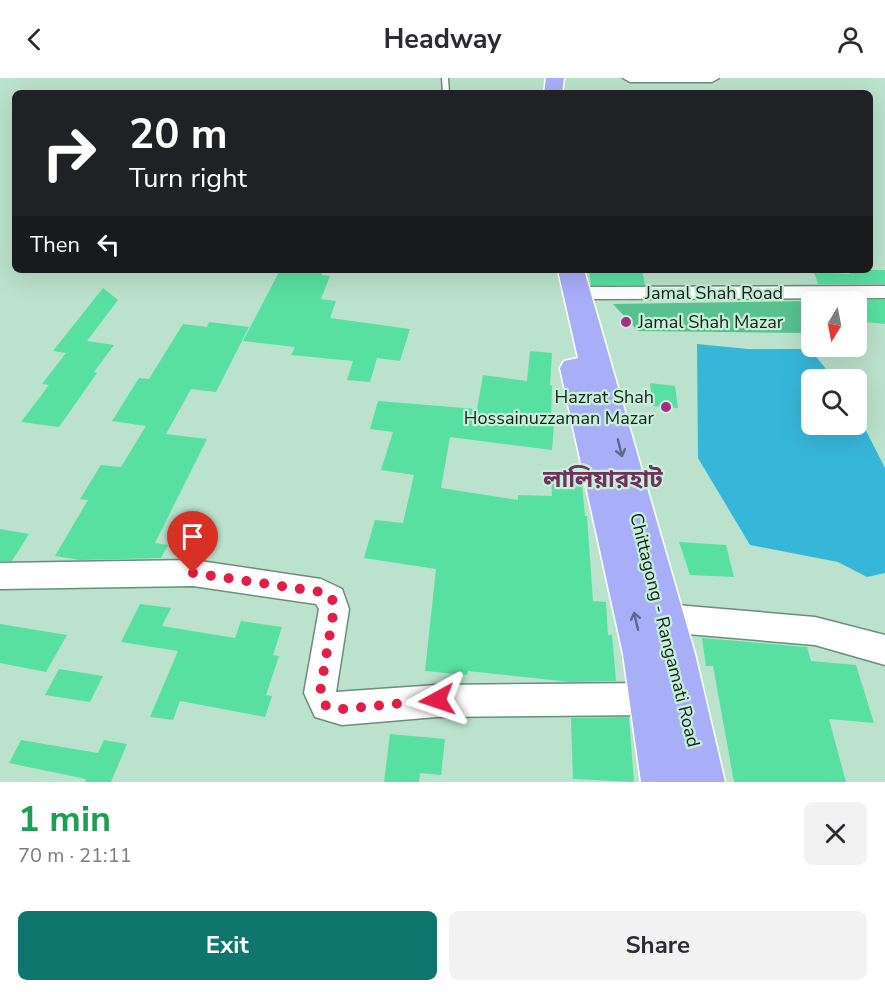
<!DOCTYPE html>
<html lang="en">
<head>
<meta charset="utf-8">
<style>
	body { margin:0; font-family:"Nunito Sans","Noto Sans Bengali",sans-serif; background:#f2f2f3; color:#2b2b33; height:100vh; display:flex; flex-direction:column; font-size:22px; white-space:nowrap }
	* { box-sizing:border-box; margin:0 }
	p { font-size:20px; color:#7c7c81 }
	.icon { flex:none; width:33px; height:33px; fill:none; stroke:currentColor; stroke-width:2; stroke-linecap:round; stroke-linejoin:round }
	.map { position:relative; height:704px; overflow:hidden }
	.sheet { display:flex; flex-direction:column; background:#fff; flex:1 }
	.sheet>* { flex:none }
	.hud { position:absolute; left:12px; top:12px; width:861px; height:183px; border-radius:9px; box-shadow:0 6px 24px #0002; background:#202124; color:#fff; overflow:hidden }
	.needle { width:39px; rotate:190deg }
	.fabs { position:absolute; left:801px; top:213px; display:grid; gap:12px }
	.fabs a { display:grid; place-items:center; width:66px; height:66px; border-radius:9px; background:#fff; box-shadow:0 6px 24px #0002; font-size:30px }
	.pin { position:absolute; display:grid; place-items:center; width:51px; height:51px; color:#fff; margin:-62px -26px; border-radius:50% 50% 50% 0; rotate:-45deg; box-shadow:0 0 6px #0007 }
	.pin .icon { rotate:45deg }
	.me { position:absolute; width:66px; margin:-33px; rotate:265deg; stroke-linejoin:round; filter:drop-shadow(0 0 4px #0008) }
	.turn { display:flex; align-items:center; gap:21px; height:126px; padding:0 18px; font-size:27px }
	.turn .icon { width:78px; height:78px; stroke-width:2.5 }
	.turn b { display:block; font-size:42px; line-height:51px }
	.then { display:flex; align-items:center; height:57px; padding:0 18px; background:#0003; gap:12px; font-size:22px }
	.round { display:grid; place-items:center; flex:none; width:63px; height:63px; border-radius:9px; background:#f2f2f3 }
	.headline { display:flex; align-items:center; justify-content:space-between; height:102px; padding:0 18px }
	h1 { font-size:36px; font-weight:700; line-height:45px; color:#1e9e55 }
	.primary-button { display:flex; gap:12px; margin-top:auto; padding:12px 18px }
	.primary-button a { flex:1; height:69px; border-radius:9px; background:#0f766e; color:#fff; font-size:24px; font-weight:700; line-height:69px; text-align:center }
	.primary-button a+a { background:#f2f2f3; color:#2b2b33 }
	header { display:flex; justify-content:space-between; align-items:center; height:78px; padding:0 18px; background:#fff; font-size:27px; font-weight:700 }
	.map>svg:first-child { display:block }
	.green { fill:#58c18f }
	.water { fill:#36b7da }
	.building { fill:#58e0a2 }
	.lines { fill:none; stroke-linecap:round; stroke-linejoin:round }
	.lane-casing { stroke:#698e7a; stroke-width:3 }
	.street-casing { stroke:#698e7a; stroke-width:3 }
	.highway-casing { stroke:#fff; stroke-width:3 }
	.lane { fill:#fff; fill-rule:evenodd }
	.street { fill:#fff; fill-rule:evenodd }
	.highway { fill:#a9aef9; fill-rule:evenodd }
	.oneway { stroke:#5e688a }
	.route { stroke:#e11d48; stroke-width:10; stroke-dasharray:0 18 }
	.poi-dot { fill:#a62e86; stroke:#c7efd9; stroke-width:2 }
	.labels { text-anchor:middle; stroke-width:4.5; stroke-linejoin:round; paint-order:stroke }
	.street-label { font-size:18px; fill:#13211a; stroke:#c7efd9 }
	.poi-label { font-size:18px; fill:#13211a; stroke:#c7efd9; text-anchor:start }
	.district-label { font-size:24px; font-weight:bold; fill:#6e325b; stroke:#c7efd9 }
</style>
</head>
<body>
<header><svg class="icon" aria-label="back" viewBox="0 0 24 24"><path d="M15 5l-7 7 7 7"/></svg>Headway<svg class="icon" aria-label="person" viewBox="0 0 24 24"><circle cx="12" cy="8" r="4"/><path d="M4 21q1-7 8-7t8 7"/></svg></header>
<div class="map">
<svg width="885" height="704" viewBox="0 0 885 704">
	<rect width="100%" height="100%" fill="#bbe2cc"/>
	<!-- green -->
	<path class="green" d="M810,223L811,255L638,253L613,226Z"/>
	<!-- water -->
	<path class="water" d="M697,266L748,271H810L834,301L812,302V346H856L857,335L885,390V495L867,499L838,484L750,467L698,380Z"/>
	<!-- building -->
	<g class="building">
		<path d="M280,192H324L321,197L330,198L321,221L336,223L330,240L410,251L400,283L377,280L370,304L347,302L353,283L291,277L295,269L243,263Z"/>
		<path d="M589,192H642L645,207H591Z"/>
		<path d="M848,192H885V206H818L814,194L850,196Z"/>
		<path d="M103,210L118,222L87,263L114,267L94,294L97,295L59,349L21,344L49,307L42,306L66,275L53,273Z"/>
		<path d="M824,222H885V246L856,243V224Z"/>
		<path d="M209,244L249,249L216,314L191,311L166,356L207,361L155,465L168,467L161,480L80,482L55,478L88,422L80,421L101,387L121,389L146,348L112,343L139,300L149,301L183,246L207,249Z"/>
		<path d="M530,273L552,275L550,307L552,308L551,347H554L552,372L450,359L441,410L518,422V417L552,418L551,393L581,395L585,438H587L593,523L606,524L608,557H612L616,603L570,604L468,593L467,597L425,593L436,491L364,480L375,442L403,445L414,397L381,392L393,354L370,351L378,323L477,331L483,297L527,303Z"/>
		<path d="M650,305L675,308L678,330L653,328Z"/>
		<path d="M0,451L29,456L12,483H0Z"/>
		<path d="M679,464L726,467L734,499L690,497Z"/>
		<path d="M140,526L171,530L162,548L235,560L241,543L282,549L273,577L279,578L266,617L272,618L265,639L180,623L173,642L150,639L178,573L121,564Z"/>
		<path d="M0,546L67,557L46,594L0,585Z"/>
		<path d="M702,560L807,569L811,583L856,587L874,645L829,641L846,704H734L713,588H706Z"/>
		<path d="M59,591L103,598L90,624L45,617Z"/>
		<path d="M629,639L634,704L573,701L571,640Z"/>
		<path d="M390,656L445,661L441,697L420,695L419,704H384Z"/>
		<path d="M21,662L98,675L104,662L127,666L111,704H85L86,701L9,685Z"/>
	</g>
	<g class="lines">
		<!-- lane casing -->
		<g class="lane-casing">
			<path id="lane" d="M442,0H448L449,15H443Z"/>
		</g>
		<!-- street casing -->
		<g class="street-casing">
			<g id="street">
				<path d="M623,0H719L712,4H630Z"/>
				<path d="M885,208V220L578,221L571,219L568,215L571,211L578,209Z"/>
				<path d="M193,482L321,501L342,511L349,531L336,614L437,607L652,605L663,610L668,621L663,632L652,637L437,639L342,647L315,639L304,615L319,531L316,526L193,508L0,511V485Z"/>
				<path d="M664,526L815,539L885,557V587L815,567L664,554L653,550L649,540L653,530Z"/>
			</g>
		</g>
		<!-- highway casing -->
		<g class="highway-casing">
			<g id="highway">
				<path d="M546,0H564L562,15H544Z"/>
				<path d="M558,192H584L695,576L725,704H641L623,576L560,290L564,283L578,280Z"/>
			</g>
		</g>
		<!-- lane -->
		<use href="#lane" class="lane"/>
		<!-- street -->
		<use href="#street" class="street"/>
		<!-- highway -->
		<use href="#highway" class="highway"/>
	</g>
	<!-- one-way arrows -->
	<defs><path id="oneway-shaft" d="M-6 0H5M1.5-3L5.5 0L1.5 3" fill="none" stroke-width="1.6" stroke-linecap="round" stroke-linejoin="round" transform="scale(1.5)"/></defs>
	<g class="oneway">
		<use href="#oneway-shaft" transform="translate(620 370) rotate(76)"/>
		<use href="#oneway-shaft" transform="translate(636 543) rotate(-103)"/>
	</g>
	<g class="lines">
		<!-- route -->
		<path class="route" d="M193,495L321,514L332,520L334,531L320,615L326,628L342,631L437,622"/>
	</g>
	<!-- markers -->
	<g class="poi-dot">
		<circle cx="626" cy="244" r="6"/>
		<circle cx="666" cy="329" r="6"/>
	</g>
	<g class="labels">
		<!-- street labels -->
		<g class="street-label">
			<text x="714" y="221">Jamal Shah Road</text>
			<text transform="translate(665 552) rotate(76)" y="6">Chittagong - Rangamati Road</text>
		</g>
		<!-- poi labels -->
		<g class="poi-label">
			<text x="638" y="250">Jamal Shah Mazar</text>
			<text x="654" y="325" text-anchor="end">Hazrat Shah<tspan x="654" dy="21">Hossainuzzaman Mazar</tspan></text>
		</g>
		<!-- district labels -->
		<g class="district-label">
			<text x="603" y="409">লালিয়ারহাট</text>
		</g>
	</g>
</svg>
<div class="fabs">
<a><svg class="needle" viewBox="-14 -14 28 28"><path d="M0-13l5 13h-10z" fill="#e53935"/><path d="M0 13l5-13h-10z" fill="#7c7c81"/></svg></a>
<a><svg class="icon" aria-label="search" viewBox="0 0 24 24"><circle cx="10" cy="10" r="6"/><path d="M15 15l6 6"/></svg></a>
</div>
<div class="pin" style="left:193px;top:495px;background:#d93025"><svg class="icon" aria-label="arrive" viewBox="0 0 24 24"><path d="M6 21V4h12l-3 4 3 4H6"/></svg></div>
<svg class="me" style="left:437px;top:622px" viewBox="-20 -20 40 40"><path d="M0-17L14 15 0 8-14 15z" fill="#e11d48" stroke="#fff" stroke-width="4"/></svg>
<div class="hud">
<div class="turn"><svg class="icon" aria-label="right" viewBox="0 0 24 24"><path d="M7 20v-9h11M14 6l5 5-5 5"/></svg><div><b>20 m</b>Turn right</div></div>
<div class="then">Then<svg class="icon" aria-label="left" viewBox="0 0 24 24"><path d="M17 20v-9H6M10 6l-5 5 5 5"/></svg></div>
</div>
</div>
<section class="sheet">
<div class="headline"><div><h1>1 min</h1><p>70 m · 21:11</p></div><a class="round"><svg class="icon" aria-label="close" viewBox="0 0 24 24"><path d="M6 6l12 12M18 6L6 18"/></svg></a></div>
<div class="primary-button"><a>Exit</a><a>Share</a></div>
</section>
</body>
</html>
